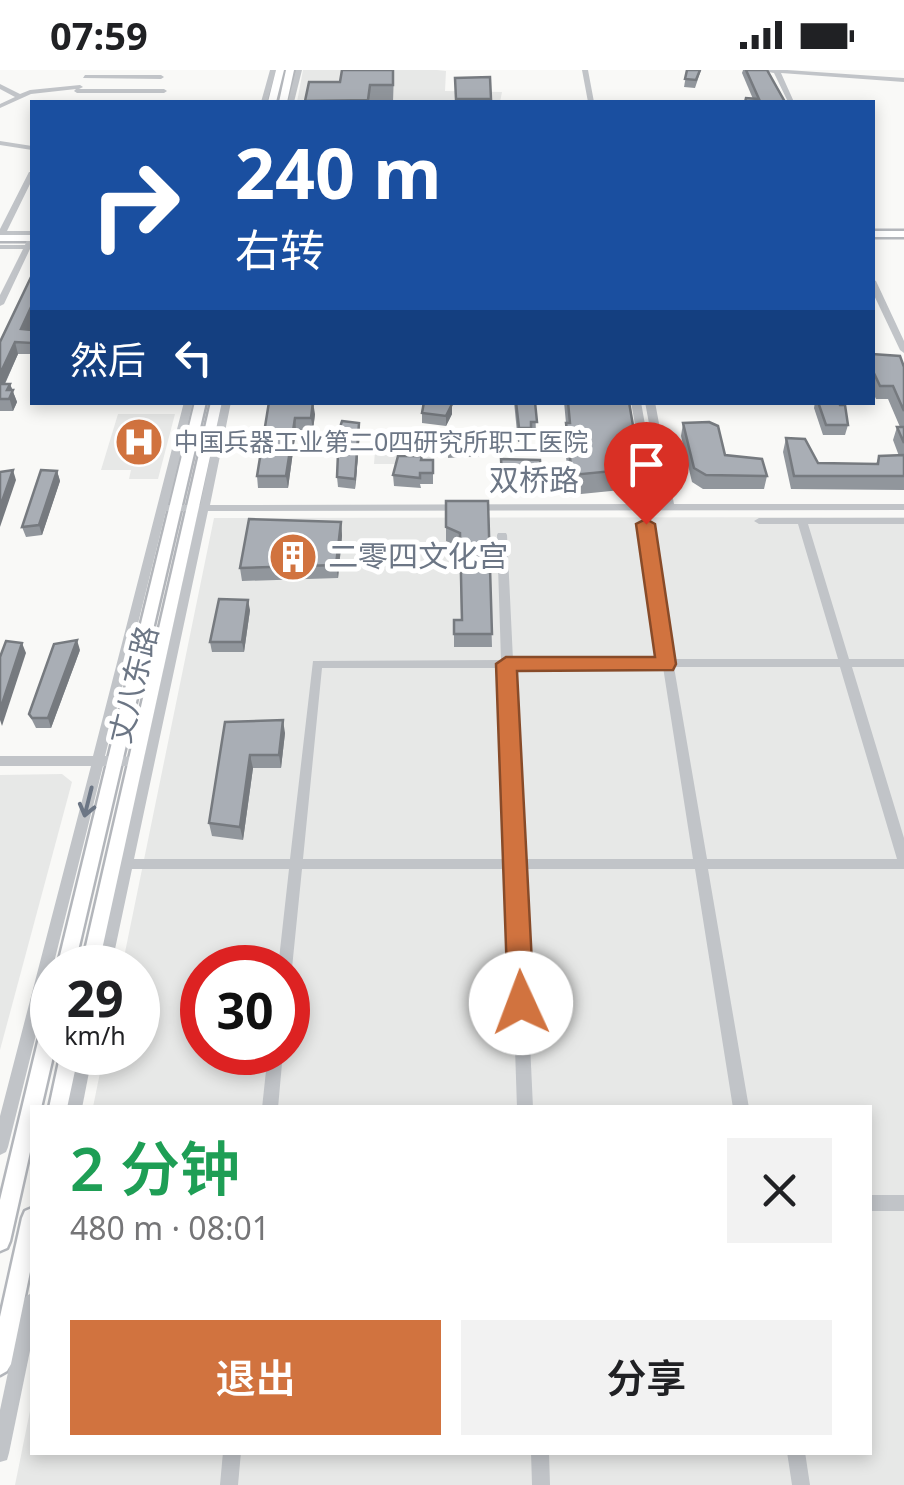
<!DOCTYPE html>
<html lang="zh">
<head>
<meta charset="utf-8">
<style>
	body { margin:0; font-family:"Noto Sans","Noto Sans SC",sans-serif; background:#f2f2f2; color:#202124; height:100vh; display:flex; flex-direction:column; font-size:38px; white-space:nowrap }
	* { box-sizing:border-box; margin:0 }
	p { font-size:32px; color:#757577 }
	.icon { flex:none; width:55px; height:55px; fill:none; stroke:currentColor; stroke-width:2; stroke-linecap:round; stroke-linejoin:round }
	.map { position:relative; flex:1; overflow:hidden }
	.drawer { position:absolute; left:30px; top:1035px; width:842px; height:350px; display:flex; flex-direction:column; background:#fff; border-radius:0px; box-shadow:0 5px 15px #0003 }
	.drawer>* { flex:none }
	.hud { position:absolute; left:30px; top:30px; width:845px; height:305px; border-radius:0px; box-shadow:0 5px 15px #0003; background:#1a4fa0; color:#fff; overflow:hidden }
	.speed { position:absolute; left:30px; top:875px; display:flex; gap:20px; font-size:50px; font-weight:700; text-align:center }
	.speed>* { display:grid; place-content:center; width:130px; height:130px; border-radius:50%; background:#fff; box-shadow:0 5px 15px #0003; line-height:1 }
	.speed small { font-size:25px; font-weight:400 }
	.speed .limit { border:15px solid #d22; background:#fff; color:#111 }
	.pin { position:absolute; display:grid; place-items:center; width:85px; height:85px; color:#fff; margin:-102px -42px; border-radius:50% 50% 50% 0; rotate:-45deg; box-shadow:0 0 10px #0007 }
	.pin .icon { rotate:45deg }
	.me { position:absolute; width:110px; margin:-55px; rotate:358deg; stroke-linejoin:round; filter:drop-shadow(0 0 8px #0008) }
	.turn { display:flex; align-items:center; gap:35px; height:210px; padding:0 40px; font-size:45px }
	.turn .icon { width:130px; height:130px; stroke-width:2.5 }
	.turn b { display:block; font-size:70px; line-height:85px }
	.then { display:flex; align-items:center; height:95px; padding:0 40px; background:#0003; gap:20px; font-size:38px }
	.round { display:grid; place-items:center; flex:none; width:105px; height:105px; border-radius:0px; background:#f2f2f2 }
	.head { display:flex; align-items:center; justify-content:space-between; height:170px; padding:0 40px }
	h1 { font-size:60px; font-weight:600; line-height:75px; color:#1e9e55 }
	.action { display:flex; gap:20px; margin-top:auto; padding:20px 40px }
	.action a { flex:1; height:115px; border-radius:0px; background:#d1733f; color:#fff; font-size:40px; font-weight:600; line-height:115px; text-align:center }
	.action a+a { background:#f2f2f2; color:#202124 }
	.status { display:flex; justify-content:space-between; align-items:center; height:70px; padding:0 50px; background:#fff; direction:ltr }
	.status svg { height:28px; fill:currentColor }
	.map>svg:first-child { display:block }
	.built { fill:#e7e8e7; fill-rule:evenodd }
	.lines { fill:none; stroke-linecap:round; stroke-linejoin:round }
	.major-casing { stroke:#b3b6bb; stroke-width:5 }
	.minor { fill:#c1c4c8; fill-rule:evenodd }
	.major { fill:#fff; fill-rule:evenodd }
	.wall { fill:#91969c }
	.shaded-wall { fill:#767a7f }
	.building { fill:#a9aeb5; stroke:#767a7f; stroke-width:2.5 }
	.oneway { stroke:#6c7685 }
	.route { fill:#d1733f; stroke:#884b29; stroke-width:2.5 }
	.labels { text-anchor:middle; stroke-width:10; stroke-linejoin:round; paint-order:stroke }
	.far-poi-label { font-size:25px; fill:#6c7685; stroke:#fff; text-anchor:start }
	.street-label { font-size:30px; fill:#6c7685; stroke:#fff }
	.poi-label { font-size:30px; fill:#6c7685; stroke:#fff; text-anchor:start }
</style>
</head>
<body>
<div class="status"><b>07:59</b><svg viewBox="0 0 49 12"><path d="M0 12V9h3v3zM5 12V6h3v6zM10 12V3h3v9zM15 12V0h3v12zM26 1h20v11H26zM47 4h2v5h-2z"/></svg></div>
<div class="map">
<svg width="904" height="1415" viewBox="0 0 904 1415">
	<rect width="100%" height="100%" fill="#f9f9f7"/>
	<!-- built -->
	<g class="built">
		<path d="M303,0H437L446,1L445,21L502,22L500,32H297Z"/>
		<path d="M118,344H175L158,409H129L131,400H101Z"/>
		<path d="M376,368H432L431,394H374Z"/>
		<path d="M904,447V1415H15L32,1331V1382H870V1038L93,1037L104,983L138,982V898L122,897L214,448ZM202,898H288V982H202Z"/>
		<path d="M62,704L72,712L0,980V705Z"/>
	</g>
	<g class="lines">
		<!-- major casing -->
		<g class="major-casing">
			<g id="major">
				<path d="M276,0H284L276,32H268Z"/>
				<path d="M286,0H294L287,32H279Z"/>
				<rect x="872" y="161" width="32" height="6"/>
				<rect x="0" y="165" width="32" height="6"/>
				<path d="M195,332H206L74,898H57Z"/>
				<path d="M211,332H222L98,898H81Z"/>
				<path d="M52,943L54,982L41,1038H32V1073L10,1171L7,1178L0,1181V1130L43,951L46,945Z"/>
				<path d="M61,982H79L67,1038H49Z"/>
				<path d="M32,1138V1192L11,1294L7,1301L0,1305V1247L22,1148L25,1141Z"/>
			</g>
		</g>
		<!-- minor -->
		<g class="minor">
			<path d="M270,0H276L267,32H261Z"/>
			<path d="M296,0H302L294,32H288Z"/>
			<path d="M582,0H588L594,32H588Z"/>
			<path d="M757,0H787L904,8V12L781,3L794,32H788L774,3Z"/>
			<path d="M85,5H161L164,7L161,9L83,8Z"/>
			<path d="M0,14L20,24L30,20L80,15L83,17L79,19H164L167,21L164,23H77L74,21L76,19L31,24L0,38V34L15,27L0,19Z"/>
			<path d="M0,71L32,76V80L0,75Z"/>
			<path d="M29,102H32V110L7,161H32V165H5L0,169V159Z"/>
			<path d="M27,170H32V179H30L4,234L0,236V225L23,179H0V175H25Z"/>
			<path d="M872,209L876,211L904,271V283L900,280L872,221Z"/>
			<path d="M184,332H193L168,435H200L222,332H231L210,435L649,434L631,332H641L659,434H664L645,332H655L674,434H904V440L208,441L134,789H290L313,591L501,590L497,465L498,463H506L507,465L513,590L662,589L640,454L645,451L650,454L673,589H838L798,454H759L754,451L759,448H904V454H808L849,589H904V597H852L904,768V799H708L749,1038H733L695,799H522L533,1038H517L509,799H302L292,898L288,903V898H278L289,799H132L111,898H97L119,799L108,798L106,794L108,790L121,789L142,696H103L8,1077L6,1082L0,1085V1046L91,696H0V686H93ZM166,441H198L144,687L105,686ZM663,597L693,789H522L513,598ZM674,597H840L897,789H707ZM322,598H502L508,789H303Z"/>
			<path d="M78,982H93L82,1038H66Z"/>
			<path d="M268,982H283L278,1038H262Z"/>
			<rect x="870" y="1125" width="34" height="16"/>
			<path d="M32,1223V1271L9,1383L7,1390L0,1392V1340L23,1232L26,1226Z"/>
			<path d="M223,1382H241L238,1415H220Z"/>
			<path d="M531,1382H549L550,1415H532Z"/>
			<path d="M787,1382H805L810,1415H792Z"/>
		</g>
		<!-- major -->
		<use href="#major" class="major"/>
	</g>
	<!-- wall -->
	<g class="wall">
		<path d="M394,0L393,32H305V31L340,12Z"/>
		<path d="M687,0H701L695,18L684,17Z"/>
		<path d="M743,0H767L785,32L753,29L742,3Z"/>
		<path d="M490,7L491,32H455V8Z"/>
		<path d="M32,205V254L30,260H32V284H18L5,314H10L17,332L13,341H0V272Z"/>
		<path d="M872,284L904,297V420L791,419L783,382L786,368L818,393L876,394L879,386H899L893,370L897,357H900L888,329H876L872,321Z"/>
		<path d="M269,332L315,344L313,360H296L288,418H258L257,406Z"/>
		<path d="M514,332H535L536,365H531L530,372H518Z"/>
		<path d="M564,332H629L639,391L636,411H622L621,420L571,425L564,372L566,353Z"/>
		<path d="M815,332H839L848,355L845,365H823L814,338Z"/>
		<path d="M422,343L452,344L446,356L422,353Z"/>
		<path d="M683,353L725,385L767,406L764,419H703L692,412L681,366Z"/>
		<path d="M360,363L355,419L338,417L337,407Z"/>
		<path d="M486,364V386L448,388V378Z"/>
		<path d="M501,389L541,403L540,414L528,413V418L501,416Z"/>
		<path d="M421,390H433V414H420L421,418L394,416L393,405Z"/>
		<path d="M57,401L60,411L42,465L26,467L22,457Z"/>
		<path d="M446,431H488L492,577H454V550H461L460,477L446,471Z"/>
		<path d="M341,452L342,466L338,508L242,511L240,498Z"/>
		<path d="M250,540L244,582H212L210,572Z"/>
		<path d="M80,580L51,658H36L29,644Z"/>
		<path d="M225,652L285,663L281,698H253L243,770L212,766L209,753Z"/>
	</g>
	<!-- shaded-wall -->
	<g class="shaded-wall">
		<path d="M32,235V254L25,271L21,259Z"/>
		<path d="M15,272L18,284L0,324V304Z"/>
		<path d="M10,314L17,332L13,341L7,320Z"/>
		<path d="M313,332L315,344L313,360L311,348Z"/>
		<path d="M452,334V344L446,356V346Z"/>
		<path d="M295,348L296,360L288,418L286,406Z"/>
		<path d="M359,353L360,363L355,419V409Z"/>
		<path d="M13,400L16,410L0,457V437Z"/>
		<path d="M57,401L60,411L42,465L39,455Z"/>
		<path d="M341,452L342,466L338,508L336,495Z"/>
		<path d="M248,530L250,540L244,582L242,572Z"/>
		<path d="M77,570L80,580L51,658L48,648Z"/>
		<path d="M22,573L26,583L2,656L0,650V640Z"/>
		<path d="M283,650L285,663L281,698L279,685Z"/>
		<path d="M250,685L253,698L243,770L240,757Z"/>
	</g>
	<!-- building -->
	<g class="building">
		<path d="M342,0H393V15H370L368,30L305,31L309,12H340Z"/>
		<path d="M687,0H700L696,10L685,9Z"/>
		<path d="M746,0H767L785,32H745L746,28L759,29Z"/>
		<path d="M490,7L491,29H456L455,8Z"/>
		<path d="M32,205V235L21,259L32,260V273L15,272L0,304V272Z"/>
		<path d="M872,284L900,286L904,297V341L893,316H880L872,299Z"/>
		<path d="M0,314H10L7,320H13L9,329H0Z"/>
		<path d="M269,332H313L311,348H295L286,406H257Z"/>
		<path d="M424,332H452V334L446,346L422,343Z"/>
		<path d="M516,332H535L537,352H531V358H519Z"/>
		<path d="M568,332H629L639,391H622L624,400L572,405L566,353H570Z"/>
		<path d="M818,332H839L840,335H845L848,355H826Z"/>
		<path d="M342,351L359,353L355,409L337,407L339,360Z"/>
		<path d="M709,352L718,356L725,385L762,389L767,406L706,405L694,398L683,353Z"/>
		<path d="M897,357H904V373Z"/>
		<path d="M448,360L486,364V376L448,378Z"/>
		<path d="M786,368L805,369L818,393L878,394L879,386L904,385V406H794Z"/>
		<path d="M398,386H422L421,390H433V403H420V408L393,405Z"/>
		<path d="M501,389L540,390L541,403H529V408L502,406Z"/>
		<path d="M13,400L0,437V402Z"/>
		<path d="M41,400L57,401L39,455L22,457Z"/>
		<path d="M446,431H488L492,564H454V550H462L460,463L446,457Z"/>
		<path d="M249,449L341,452L336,495L240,498Z"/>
		<path d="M219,529L248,530L242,572H210Z"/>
		<path d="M77,570L48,648H32L29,644L54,574Z"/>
		<path d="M6,571L22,573L0,640V587Z"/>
		<path d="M283,650L279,685H250L240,757L209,753L225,652Z"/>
	</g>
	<!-- one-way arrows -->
	<defs><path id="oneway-shaft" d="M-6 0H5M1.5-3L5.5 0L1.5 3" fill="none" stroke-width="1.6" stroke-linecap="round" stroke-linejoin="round" transform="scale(2.5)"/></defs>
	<use class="oneway" href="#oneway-shaft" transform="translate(88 732) rotate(104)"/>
	<!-- route -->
	<path class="route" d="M646,449L655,454L676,594L673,600L517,601L534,933L530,942L521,945L512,942L508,933L496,594L506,587H655L636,454Z"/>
	<!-- icons -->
	<defs>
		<g id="hospital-disc" transform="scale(2.5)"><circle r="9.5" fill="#d1733f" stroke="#fff"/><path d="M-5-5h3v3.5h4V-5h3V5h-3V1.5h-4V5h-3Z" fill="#fff"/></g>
		<g id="building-disc" transform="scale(2.5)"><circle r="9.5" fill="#d1733f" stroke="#fff"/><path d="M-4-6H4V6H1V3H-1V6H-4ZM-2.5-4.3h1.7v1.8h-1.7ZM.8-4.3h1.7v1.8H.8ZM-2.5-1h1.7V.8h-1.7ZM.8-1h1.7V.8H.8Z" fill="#fff"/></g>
	</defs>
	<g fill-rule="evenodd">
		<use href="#hospital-disc" x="139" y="372"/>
		<use href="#building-disc" x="293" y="487"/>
	</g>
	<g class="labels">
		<!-- far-poi labels -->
		<g class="far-poi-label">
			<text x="174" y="381">中国兵器工业第二0四研究所职工医院</text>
		</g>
		<!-- street labels -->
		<g class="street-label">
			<text x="534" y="421">双桥路</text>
			<text transform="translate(134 615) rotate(-76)" y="10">丈八东路</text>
		</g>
		<!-- poi labels -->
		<g class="poi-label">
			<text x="328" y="497">二零四文化宫</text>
		</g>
	</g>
</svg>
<div class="speed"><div>29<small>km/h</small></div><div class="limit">30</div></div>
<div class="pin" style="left:646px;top:454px;background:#d93025"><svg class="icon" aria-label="arrive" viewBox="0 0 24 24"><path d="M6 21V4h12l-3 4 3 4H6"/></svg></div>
<svg class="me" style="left:521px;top:933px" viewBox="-20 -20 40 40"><circle r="19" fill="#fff"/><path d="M0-13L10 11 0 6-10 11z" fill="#d1733f"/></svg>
<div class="hud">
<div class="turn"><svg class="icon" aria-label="right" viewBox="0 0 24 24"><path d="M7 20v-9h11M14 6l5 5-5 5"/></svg><div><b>240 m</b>右转</div></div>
<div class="then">然后<svg class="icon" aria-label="left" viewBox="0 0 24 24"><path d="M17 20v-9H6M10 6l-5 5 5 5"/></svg></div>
</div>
<section class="drawer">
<div class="head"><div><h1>2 分钟</h1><p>480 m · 08:01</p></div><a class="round"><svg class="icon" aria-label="close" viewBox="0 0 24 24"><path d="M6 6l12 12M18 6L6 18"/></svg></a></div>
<div class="action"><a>退出</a><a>分享</a></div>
</section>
</div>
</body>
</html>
